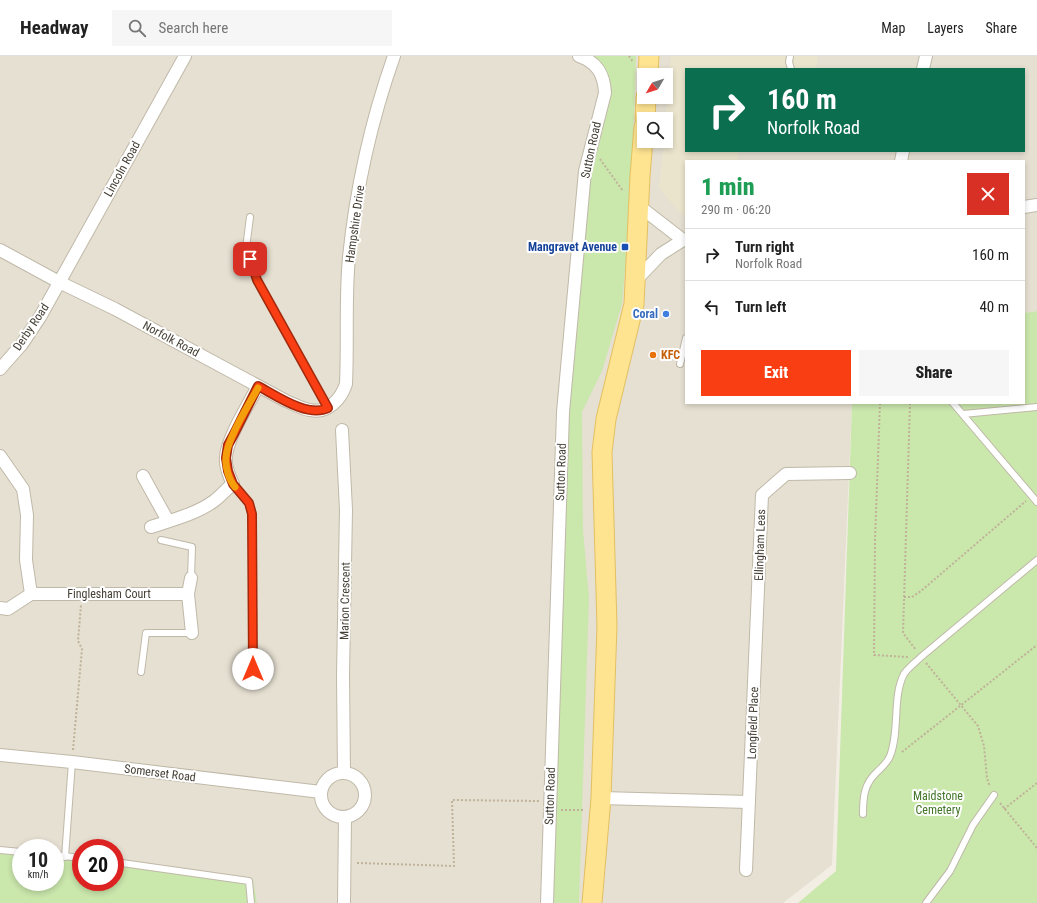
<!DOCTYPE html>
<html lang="en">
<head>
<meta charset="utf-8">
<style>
	body { margin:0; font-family:"Roboto Condensed",sans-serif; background:#f6f6f6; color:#222; height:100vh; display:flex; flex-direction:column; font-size:15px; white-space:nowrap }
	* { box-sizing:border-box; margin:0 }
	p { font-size:13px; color:#767676 }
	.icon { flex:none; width:22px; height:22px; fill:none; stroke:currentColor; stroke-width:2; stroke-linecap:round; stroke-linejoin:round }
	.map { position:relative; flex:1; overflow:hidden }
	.panel { position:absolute; left:685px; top:104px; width:340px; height:244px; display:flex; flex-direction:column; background:#fff; border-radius:0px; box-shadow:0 2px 6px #0003 }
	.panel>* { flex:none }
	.hud { position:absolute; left:685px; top:12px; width:340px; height:84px; border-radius:0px; box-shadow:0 2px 6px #0003; background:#0b6e4f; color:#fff; overflow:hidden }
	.needle { width:26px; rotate:231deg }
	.buttons { position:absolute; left:637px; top:12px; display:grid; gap:8px }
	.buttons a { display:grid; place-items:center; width:36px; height:36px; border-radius:0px; background:#fff; box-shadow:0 2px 6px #0003; font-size:20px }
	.speed { position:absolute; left:12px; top:783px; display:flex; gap:8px; font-size:20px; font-weight:700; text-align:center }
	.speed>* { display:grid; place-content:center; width:52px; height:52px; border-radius:50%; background:#fff; box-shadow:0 2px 6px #0003; line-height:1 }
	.speed small { font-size:10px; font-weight:400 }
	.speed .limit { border:6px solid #d22; background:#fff; color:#111 }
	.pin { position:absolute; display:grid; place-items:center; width:34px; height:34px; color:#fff; margin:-17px; border-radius:8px; box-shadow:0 2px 6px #0006 }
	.me { position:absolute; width:44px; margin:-22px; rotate:0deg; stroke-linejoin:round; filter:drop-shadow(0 0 3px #0008) }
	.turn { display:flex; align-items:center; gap:14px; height:84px; padding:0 16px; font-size:18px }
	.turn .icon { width:52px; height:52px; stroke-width:2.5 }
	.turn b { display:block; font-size:28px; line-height:34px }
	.round { display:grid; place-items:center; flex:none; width:42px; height:42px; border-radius:0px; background:#f6f6f6 }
	.headline { display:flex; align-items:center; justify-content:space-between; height:68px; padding:0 16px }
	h1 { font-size:24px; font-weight:800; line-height:30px; color:#1e9e55 }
	.primary-button { display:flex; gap:8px; margin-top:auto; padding:8px 16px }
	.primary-button a { flex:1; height:46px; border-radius:0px; background:#fa3e13; color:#fff; font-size:16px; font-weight:800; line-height:46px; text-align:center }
	.primary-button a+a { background:#f6f6f6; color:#222 }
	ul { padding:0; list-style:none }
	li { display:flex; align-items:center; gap:12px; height:52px; padding:0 16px; border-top:1px solid #e0e0e0 }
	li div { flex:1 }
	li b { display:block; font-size:15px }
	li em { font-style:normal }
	header { display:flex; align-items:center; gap:24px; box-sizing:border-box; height:56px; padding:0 20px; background:#fff; border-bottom:1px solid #e0e0e0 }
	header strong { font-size:19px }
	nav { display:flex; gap:22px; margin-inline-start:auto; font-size:14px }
	.search { width:280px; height:36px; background:#f6f6f6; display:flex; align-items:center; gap:10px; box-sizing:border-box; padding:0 14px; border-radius:0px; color:#767676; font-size:15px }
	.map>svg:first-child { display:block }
	.residential { fill:#e6e0d2; fill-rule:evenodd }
	.education { fill:#ebe4cd }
	.green { fill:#cae7ac }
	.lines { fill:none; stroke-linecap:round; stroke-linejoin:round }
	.lane-casing { stroke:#c0b9a9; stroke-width:8 }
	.street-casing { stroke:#c0b9a9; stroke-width:14 }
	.primary-casing { stroke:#e3c061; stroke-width:21 }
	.path { stroke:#bfb298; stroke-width:2; stroke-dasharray:2 2; stroke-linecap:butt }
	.lane { stroke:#fff; stroke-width:6 }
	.street { stroke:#fff; stroke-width:12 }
	.primary { stroke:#fee391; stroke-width:19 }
	.route-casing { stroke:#a2280c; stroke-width:10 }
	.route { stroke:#fa3e13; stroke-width:7 }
	.slow { stroke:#f59e0b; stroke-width:7 }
	.transit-dot { fill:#1a4fb4; stroke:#fff; stroke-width:1.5 }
	.shop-dot { fill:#3f7fe0; stroke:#fff; stroke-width:1.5 }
	.food-dot { fill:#e8710a; stroke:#fff; stroke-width:1.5 }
	.labels { text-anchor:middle; stroke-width:4; stroke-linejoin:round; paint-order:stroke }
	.street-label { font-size:12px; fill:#443e34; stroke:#fff }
	.transit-label { font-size:12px; font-weight:bold; fill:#164399; stroke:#fff; text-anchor:end }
	.shop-label { font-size:12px; font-weight:bold; fill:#366cbe; stroke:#fff; text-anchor:end }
	.food-label { font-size:12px; font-weight:bold; fill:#c56008; stroke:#fff; text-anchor:start }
	.park-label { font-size:12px; fill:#427528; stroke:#fff }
</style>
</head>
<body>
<header>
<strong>Headway</strong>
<div class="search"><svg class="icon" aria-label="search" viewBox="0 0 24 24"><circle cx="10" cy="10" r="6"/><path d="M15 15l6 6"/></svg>Search here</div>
<nav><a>Map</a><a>Layers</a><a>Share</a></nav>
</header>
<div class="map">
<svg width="1037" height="847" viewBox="0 0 1037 847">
	<rect width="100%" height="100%" fill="#f2eee4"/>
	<!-- residential -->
	<path class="residential" d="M0,0H1037V255L1024,257V105H686V347H852L832,809L783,847H0ZM686,13H1024V95H686ZM644,19H666V41H644ZM644,63H666V85H644ZM21,792H55V826H21ZM81,792H115V826H81Z"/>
	<!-- education -->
	<path class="education" d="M671,0H818L816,13H686V95H739L737,105H686V163L659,132L664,85H666L665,63Z"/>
	<!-- green -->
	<g class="green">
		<path d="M590,0H636L631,145L622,248L602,315L582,356L583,474L589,542L579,847H551L568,352L587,141L595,105L610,43V33Z"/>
		<path d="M1037,255V847H798L836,815L852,347H1024V257Z"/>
		<path d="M0,791L21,794V826H55V798L81,801V826H115V806L253,823L257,847H0Z"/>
	</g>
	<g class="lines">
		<!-- lane casing -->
		<g class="lane-casing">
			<g id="lane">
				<path d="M790,0L789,6L791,13"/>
				<path d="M250,161L246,192L257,224L328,352"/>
				<path d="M680,308L686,282"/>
				<path d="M953,347L1037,446"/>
				<path d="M963,358L1037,351"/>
				<path d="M233,428L249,447L253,458V613"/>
				<path d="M161,484L192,491L191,522"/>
				<path d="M141,616L146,577H192"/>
				<path d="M863,758C863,741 864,728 877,716C882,711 888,706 890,700C900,675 892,641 904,618C908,612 916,606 921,601L1037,504"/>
				<path d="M0,794L21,796"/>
				<path d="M55,799L81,802"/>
				<path d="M65,801L72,706"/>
				<path d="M115,806L249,825L251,847"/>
				<path d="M926,847L950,815L973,769L994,739"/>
			</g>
		</g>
		<!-- street casing -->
		<g class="street-casing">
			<g id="street">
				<path d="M923,13L926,0"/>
				<path d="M901,105L903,95"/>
				<path d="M639,150L683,184H686"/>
				<path d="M1024,151L1037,149"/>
				<path d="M0,194L59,226L115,253L286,345C294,348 302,353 310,354C328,358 341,343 346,328C348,286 345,243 349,201C356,133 371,65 394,0"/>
				<path d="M636,224L661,198L683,184"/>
				<path d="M0,313L22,288L40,261L185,0"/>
				<path d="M342,374L346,454L343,619L344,716"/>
				<path d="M0,400L23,433L27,459L26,504L31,538L8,553L0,552"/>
				<path d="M143,420L168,465"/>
				<path d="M151,471C172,464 196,458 214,445C221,440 226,433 233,428C229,420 225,410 226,401C227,382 249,348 258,330"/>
				<path d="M31,538H188L192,577"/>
				<path d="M188,538L191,522"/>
				<path d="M0,699L72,706L321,736"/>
				<circle cx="343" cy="739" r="22"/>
				<path d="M601,742L749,746"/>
				<path d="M746,814L762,439L786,418L850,417"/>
				<path d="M344,847L345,761"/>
				<path d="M547,847L563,356L585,115L605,37C604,18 597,6 579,0"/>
			</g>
		</g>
		<!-- primary casing -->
		<g class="primary-casing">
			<g id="primary">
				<path d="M648,19L649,0"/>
				<path d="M645,63L646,41"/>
				<path d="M592,847L601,742L607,570L602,396L606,363L634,248L640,120L644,71"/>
			</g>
		</g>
		<!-- path -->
		<g class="path">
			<path d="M629,0L633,6"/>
			<path d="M600,103L623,135"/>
			<path d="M880,347L875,484L874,599L908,601"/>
			<path d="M910,347L903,577L916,594"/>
			<path d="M904,541H912L921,535L1026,445"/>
			<path d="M926,607L978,670L984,690L987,722L990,731"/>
			<path d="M73,694L82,593L78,585L81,549"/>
			<path d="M902,696L1037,589"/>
			<path d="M1000,747L1037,792"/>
			<path d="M1004,753L1037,727"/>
			<path d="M561,754H585"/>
			<path d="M357,807L454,810L452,744L539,745"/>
		</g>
		<!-- lane -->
		<use href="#lane" class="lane"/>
		<!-- street -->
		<use href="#street" class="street"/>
		<!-- primary -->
		<use href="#primary" class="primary"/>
	</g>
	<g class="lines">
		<!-- route casing -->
		<g class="route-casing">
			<path id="route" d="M250,203L257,224L328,352C308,362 277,340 258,330L234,378L228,389L226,402L228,415L233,428L249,447L252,458L253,613"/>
		</g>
		<!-- route -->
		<use href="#route" class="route"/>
		<!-- slow -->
		<path class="slow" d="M235,431C229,424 225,411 226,402C226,385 249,348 258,332"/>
	</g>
	<!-- markers -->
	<rect class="transit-dot" x="621" y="187" width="8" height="8" rx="2"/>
	<circle class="shop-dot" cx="666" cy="258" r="4"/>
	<circle class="food-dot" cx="653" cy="299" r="4"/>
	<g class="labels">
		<!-- street labels -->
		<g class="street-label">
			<text transform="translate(591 94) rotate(-78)" y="4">Sutton Road</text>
			<text transform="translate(122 113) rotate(-61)" y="4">Lincoln Road</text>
			<text transform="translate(355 168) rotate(-82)" y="4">Hampshire Drive</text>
			<text transform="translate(31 271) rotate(-56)" y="4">Derby Road</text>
			<text transform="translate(171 283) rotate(28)" y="4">Norfolk Road</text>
			<text transform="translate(561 416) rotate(-88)" y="4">Sutton Road</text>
			<text transform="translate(760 489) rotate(-88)" y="4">Ellingham Leas</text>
			<text x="109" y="542">Finglesham Court</text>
			<text transform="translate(345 545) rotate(-89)" y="4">Marion Crescent</text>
			<text transform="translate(753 667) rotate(-88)" y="4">Longfield Place</text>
			<text transform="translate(160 717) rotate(7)" y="4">Somerset Road</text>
			<text transform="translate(550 740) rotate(-88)" y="4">Sutton Road</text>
		</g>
		<!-- transit labels -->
		<g class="transit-label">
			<text x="617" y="195">Mangravet Avenue</text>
		</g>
		<!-- shop labels -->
		<g class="shop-label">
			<text x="658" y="262">Coral</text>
		</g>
		<!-- food labels -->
		<g class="food-label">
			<text x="661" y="303">KFC</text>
		</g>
		<!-- park labels -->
		<g class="park-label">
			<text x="938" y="744">Maidstone<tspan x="938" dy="14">Cemetery</tspan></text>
		</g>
	</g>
</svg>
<div class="buttons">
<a><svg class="needle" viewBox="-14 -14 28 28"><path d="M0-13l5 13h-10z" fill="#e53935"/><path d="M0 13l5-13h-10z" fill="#767676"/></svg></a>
<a><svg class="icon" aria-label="search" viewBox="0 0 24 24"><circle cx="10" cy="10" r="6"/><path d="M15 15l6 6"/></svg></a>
</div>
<div class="speed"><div>10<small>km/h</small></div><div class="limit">20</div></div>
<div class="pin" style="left:250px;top:203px;background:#d93025"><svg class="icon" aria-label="arrive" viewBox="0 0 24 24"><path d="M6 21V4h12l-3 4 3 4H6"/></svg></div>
<svg class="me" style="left:253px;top:613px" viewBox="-20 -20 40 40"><circle r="19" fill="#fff"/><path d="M0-13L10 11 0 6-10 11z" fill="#fa3e13"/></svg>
<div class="hud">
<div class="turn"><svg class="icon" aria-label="right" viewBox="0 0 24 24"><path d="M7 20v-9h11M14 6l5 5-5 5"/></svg><div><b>160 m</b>Norfolk Road</div></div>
</div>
<section class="panel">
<div class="headline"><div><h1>1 min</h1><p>290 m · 06:20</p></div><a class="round" style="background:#d93025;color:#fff"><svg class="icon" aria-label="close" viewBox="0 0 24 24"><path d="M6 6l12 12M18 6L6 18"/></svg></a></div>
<ul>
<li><svg class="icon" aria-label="right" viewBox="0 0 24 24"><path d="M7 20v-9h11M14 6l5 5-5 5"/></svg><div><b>Turn right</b><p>Norfolk Road</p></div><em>160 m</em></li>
<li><svg class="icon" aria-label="left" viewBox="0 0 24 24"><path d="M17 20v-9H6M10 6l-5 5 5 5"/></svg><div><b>Turn left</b></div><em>40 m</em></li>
</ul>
<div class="primary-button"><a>Exit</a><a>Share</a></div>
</section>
</div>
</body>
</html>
